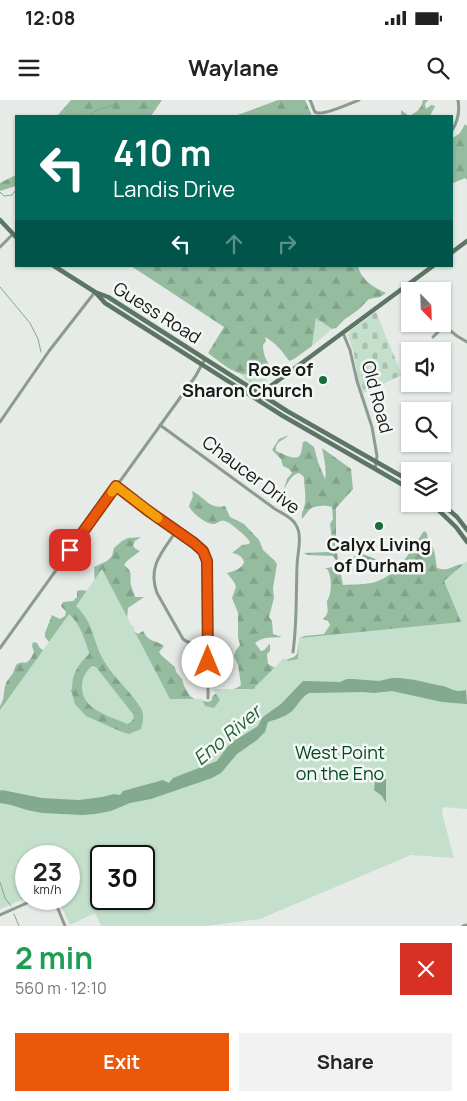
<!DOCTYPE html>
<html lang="en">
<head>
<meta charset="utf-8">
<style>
	body { margin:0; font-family:Manrope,sans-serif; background:#f2f2f2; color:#222; height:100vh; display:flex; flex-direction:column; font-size:19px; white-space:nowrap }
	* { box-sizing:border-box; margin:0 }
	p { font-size:16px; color:#767676 }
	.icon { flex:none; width:28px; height:28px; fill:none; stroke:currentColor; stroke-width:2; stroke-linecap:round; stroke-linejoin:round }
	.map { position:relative; height:826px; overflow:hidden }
	.panel { display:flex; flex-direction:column; background:#fff; flex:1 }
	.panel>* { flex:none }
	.banner { position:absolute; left:15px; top:15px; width:438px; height:152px; border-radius:0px; box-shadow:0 1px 4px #0004; background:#00695c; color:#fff; overflow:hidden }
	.needle { width:32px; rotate:157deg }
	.tools { position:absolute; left:401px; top:182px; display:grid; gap:10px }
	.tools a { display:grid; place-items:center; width:50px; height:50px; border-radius:0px; background:#fff; box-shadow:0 1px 4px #0004; font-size:25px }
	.speed { position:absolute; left:15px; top:745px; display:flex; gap:10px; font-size:25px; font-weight:700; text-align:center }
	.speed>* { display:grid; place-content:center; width:65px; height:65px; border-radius:50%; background:#fff; box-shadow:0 1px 4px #0004; line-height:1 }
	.speed small { font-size:12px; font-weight:400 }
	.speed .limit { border:2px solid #111; border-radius:8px; background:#fff; color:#111 }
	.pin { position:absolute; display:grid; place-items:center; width:42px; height:42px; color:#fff; margin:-21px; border-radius:10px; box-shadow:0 2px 8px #0006 }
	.me { position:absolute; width:55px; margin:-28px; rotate:0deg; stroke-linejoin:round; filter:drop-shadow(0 0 4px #0008) }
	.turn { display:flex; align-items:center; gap:18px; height:105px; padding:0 15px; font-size:22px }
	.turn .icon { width:65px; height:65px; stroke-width:2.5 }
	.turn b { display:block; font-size:35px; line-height:42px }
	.lanes { display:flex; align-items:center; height:48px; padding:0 15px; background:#0003; justify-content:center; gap:25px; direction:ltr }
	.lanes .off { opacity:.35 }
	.round { display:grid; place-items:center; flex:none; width:52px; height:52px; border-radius:0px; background:#f2f2f2 }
	.summary { display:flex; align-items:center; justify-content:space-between; height:85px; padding:0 15px }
	h1 { font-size:30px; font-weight:700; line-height:38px; color:#1e9e55 }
	.cta { display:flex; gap:10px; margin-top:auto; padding:10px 15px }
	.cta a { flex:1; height:58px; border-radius:0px; background:#ea580c; color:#fff; font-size:20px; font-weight:700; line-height:58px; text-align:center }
	.cta a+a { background:#f2f2f2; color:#222 }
	.status { display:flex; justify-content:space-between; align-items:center; height:35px; padding:0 25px; background:#fff; direction:ltr }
	.status svg { height:14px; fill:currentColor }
	header { display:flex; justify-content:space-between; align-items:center; height:65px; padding:0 15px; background:#fff; font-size:22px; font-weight:700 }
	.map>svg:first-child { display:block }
	.grass { fill:url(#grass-tufts) }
	.forest { fill:url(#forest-firs) }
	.cemetery { fill:url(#cemetery-stones) }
	.park { fill:#c4dfcb; fill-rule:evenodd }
	.water { fill:#83a98e }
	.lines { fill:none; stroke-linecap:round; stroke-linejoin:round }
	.stream { stroke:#83a98e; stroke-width:1 }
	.street { stroke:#8b9b8f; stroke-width:3 }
	.secondary { stroke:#5d7564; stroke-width:4.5 }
	.route-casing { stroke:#983908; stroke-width:12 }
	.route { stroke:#ea580c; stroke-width:9 }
	.slow { stroke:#f59e0b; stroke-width:9 }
	.poi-dot { fill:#186b3c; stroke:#f4f8f5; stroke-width:2 }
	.labels { text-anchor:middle; stroke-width:5; stroke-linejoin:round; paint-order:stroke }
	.street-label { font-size:18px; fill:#171917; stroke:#f4f8f5 }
	.poi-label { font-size:18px; font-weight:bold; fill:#171917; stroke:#f4f8f5; text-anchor:end }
	.park-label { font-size:18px; fill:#024723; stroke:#f4f8f5 }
	.water-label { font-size:19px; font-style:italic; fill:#225e39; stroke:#f4f8f5 }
</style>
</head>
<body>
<div class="status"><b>12:08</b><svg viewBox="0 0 49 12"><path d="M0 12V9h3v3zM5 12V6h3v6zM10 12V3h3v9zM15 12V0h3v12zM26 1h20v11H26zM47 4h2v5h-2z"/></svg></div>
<header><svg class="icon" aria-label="menu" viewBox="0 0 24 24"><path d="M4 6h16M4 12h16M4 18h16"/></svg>Waylane<svg class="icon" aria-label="search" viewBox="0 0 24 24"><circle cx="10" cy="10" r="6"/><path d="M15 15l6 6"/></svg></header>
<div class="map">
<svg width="467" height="826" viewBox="0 0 467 826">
	<defs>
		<pattern id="grass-tufts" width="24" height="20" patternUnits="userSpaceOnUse" patternTransform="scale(1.25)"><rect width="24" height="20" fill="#c4dfcb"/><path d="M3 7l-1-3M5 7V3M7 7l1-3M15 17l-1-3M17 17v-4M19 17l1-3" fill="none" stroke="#a8bfae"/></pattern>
		<pattern id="forest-firs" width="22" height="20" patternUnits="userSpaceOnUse" patternTransform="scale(1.25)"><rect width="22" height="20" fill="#96bca0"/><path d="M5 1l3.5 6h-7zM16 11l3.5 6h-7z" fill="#81a189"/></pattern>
		<pattern id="cemetery-stones" width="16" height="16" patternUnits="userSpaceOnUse" patternTransform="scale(1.25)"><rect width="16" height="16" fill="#c4dfcb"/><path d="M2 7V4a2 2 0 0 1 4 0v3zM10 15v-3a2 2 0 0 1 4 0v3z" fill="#a8bfae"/></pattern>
	</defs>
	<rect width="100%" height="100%" fill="#e7ebe8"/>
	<!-- grass -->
	<g class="grass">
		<path d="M316,218L332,229L312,246Z"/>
		<path d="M261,268L264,271H269L266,284C255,289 247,281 240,274C248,274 253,269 261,268Z"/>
	</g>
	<!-- forest -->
	<g class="forest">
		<path d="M71,0H162L151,16H57Z"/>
		<path d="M278,0H305L312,16H235Z"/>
		<path d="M423,0H428L425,4L426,9L431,5L435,6L430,16H401V10L409,16C416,13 422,8 423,0Z"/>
		<path d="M465,24L467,26V80L465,78L451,84V39L460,33Z"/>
		<path d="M16,75V86L0,91V83Z"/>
		<path d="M131,166H358C361,180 373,187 386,193L380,197L369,199L358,210L345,219L336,228L332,229L316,218L312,246L294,259L289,261C282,251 276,243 265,237L266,241L263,245C263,255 267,262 273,270C265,272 263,268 258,268C254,269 251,273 247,274C236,276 217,260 208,253L224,227Z"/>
		<path d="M289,335C283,341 275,341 276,351C282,353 296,362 300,355C302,352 302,346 303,342L306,341L314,347L318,362L325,379C327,370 324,358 322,348L351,369L353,389L336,408V449L343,485C354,484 366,485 375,482C399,475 411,449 424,431L427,433L428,441C436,447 435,459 437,468C447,471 449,468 458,465C461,464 464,464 467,463V590L0,691V606C5,599 3,591 6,583C8,579 11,576 13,573C13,572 16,566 16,565C24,558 26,570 34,552L32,546L33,542L37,543L40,548L45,551L51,544L45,537V533L52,515L60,519L65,516L66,512L61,506L63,502L73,501L77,497V491L81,490L88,491L95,486L94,467L107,461L112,456L114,448L122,441L128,438L141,437L135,441L133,446L136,449L140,451L127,461L124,465C134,472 129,476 131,485C132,489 134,493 135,497H144L128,508L127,519L129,525L133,527L134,531L138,534L143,531C150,544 155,539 164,546L159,552L162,556L175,567L176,572L182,579L184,586L190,596L199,602L204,601L208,602L212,600V597C220,588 232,593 241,585L238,565L234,556L236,550L240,545L238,537V513L232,498L236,487L234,482L227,473C234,471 242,469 244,462C242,456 238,454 232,453L242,445L249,444L250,442L247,438C242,433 231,423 225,421C221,419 218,423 214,424C206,425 191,412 189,406L193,396L192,391C205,397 209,410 225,406L230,417L244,424L259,440L263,450L275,461L277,464L273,488L274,498L269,517L272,521L273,534L282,537C271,538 264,536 255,543L261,551L264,550L270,544V551L267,554L268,564L275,568L288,559L294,557L297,554L300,538L304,536L324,534L330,525L328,521L323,519C330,512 327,510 327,501C332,493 332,479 328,470L325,468C330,468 334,467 337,462L333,456L308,455L303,453L328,452L333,450L330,424L333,419L332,407C326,405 316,405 310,409C307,412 305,416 302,419C301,413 303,412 304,407C307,398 304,387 304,377L299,373C290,375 287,385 283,392L287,379L292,373L289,369L283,366L281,359L272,350L279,339Z"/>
	</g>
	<!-- cemetery -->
	<path class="cemetery" d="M376,212L402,275L363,293L358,279L354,254L348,235L350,231Z"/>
	<!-- park -->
	<g class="park">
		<path d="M467,461V709L443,707L442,713L454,758L411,755L260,819L206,826H101L95,813L70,825L58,799H69V756H26V798L0,809V610L69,514C81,525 84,538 89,552V554C78,565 72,573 72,589L71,590L75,604L86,616L122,632L129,634L141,629C143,621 145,614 140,607C131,592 115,579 106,564C92,544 96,525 76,506L102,469L170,599H202L205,606L214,608L220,600L213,589H255V587L284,558L288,561L298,559L299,538L461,522L444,481ZM101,756H144V799H101Z"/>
		<path d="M92,566L96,567L133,614L134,618L131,622L127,624C110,616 81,610 82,586C82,578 86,571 92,566Z"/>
	</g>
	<!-- water -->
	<g class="water">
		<path d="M362,454L378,460L385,465L382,470C373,470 366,462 356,464L353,461V457Z"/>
		<path d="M392,578C409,577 426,583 443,586C453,589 455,593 466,590L467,604L442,602L392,591L374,593L363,592L309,593C302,597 299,603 294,609C288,616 277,619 268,622L265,632L257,640L237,654L221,673L212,678L151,699L130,703L111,711L95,714L83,715L42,713L27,710L11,705L0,703V691L2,690L42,698L79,700L102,697L114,694L120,695L123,691L163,680L169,683L173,678L217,661L228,646L234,641L258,626L262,618L267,614L281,604L303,581L340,582L347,579H353L379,581Z"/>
		<path d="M378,677L386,679V703L382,696L374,690L375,681Z"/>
	</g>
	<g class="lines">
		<!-- stream -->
		<g class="stream">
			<path d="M90,16C98,6 112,9 119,0"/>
			<path d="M0,92L4,96L12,95L16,90"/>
			<path d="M0,187L30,223L38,239L41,252"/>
			<path d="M0,782L5,798L11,806"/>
			<path d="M14,814L19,826"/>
		</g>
		<!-- street -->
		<g class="street">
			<path d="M310,0C312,3 313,9 315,12C321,17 351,3 359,0"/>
			<path d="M451,32C458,22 460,12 458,0"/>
			<path d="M0,147L13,134"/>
			<path d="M411,183L417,191"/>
			<path d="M442,224L457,236L467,242"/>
			<path d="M343,233L350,250L357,281L372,327L377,356L375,369"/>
			<path d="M433,237L444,226"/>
			<path d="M0,322L49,251L95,192"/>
			<path d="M160,325L275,409C281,413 292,417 296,425C303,436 297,454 297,467C296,495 297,524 293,552"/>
			<path d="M116,386C133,399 149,412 167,424C179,432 196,440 203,453C208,461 207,470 208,479V598"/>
			<path d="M177,430C163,451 147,466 157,493L183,539C190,545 199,545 208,544"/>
			<path d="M0,548L195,277L205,259"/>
			<path d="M54,799L65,826"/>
			<path d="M0,815L36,799"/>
			<path d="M463,826L467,825"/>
		</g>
		<!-- secondary -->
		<g class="secondary">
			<path d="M0,120L16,137"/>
			<path d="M451,153L467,141"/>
			<path d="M54,166L95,192L108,197L287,311L410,381"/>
			<path d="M96,193L105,203L283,316L410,389"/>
			<path d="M261,298L265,291L272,285L433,166"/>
			<path d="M432,404L456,427L467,442"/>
			<path d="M442,404L457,417L467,430"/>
		</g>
	</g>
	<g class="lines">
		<!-- route casing -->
		<g class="route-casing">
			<path id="route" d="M70,450L116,386L147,410L194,443L203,451L207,461L208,562"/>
		</g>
		<!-- route -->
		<use href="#route" class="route"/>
		<!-- slow -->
		<path class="slow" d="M112,392L116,386L158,418"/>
	</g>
	<!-- markers -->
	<g class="poi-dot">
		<circle cx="323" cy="280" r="5"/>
		<circle cx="379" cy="426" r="5"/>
	</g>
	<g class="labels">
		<!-- street labels -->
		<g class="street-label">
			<text transform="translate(157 213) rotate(32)" y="6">Guess Road</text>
			<text transform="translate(377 297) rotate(75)" y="6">Old Road</text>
			<text transform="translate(251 375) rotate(37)" y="6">Chaucer Drive</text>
		</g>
		<!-- poi labels -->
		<g class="poi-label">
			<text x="313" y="276">Rose of<tspan x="313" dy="21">Sharon Church</tspan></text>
			<text x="379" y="451" text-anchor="middle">Calyx Living<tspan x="379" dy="21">of Durham</tspan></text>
		</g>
		<!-- park labels -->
		<g class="park-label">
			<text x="340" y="659">West Point<tspan x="340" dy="21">on the Eno</tspan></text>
		</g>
		<!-- water labels -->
		<g class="water-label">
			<text transform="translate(227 635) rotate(-40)" y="7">Eno River</text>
		</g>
	</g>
</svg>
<div class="tools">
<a><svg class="needle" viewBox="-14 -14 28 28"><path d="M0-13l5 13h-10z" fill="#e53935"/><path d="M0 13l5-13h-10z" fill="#767676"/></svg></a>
<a><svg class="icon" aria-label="sound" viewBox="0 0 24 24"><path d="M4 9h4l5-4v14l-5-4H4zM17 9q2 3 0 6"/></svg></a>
<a><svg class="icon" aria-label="search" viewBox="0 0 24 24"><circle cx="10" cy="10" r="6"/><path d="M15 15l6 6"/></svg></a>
<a><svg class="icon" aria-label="layers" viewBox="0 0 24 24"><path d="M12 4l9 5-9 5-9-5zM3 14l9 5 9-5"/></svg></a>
</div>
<div class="speed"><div>23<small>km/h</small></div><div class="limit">30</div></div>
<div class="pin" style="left:70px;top:450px;background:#d93025"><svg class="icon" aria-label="arrive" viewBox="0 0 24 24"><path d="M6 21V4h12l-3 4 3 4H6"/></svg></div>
<svg class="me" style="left:208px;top:562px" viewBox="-20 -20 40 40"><circle r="19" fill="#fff"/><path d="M0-13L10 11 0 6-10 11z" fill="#ea580c"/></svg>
<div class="banner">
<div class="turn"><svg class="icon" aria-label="left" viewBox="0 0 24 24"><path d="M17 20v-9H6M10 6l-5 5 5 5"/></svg><div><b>410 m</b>Landis Drive</div></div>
<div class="lanes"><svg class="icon" aria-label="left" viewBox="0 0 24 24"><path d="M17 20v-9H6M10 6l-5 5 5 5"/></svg><svg class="icon off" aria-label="ahead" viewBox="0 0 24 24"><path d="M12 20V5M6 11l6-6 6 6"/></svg><svg class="icon off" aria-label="right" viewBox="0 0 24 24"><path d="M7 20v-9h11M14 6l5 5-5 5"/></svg></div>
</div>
</div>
<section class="panel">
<div class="summary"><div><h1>2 min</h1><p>560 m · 12:10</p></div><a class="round" style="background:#d93025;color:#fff"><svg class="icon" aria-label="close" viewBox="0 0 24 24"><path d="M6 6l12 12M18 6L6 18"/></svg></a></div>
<div class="cta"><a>Exit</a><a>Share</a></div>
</section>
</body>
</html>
